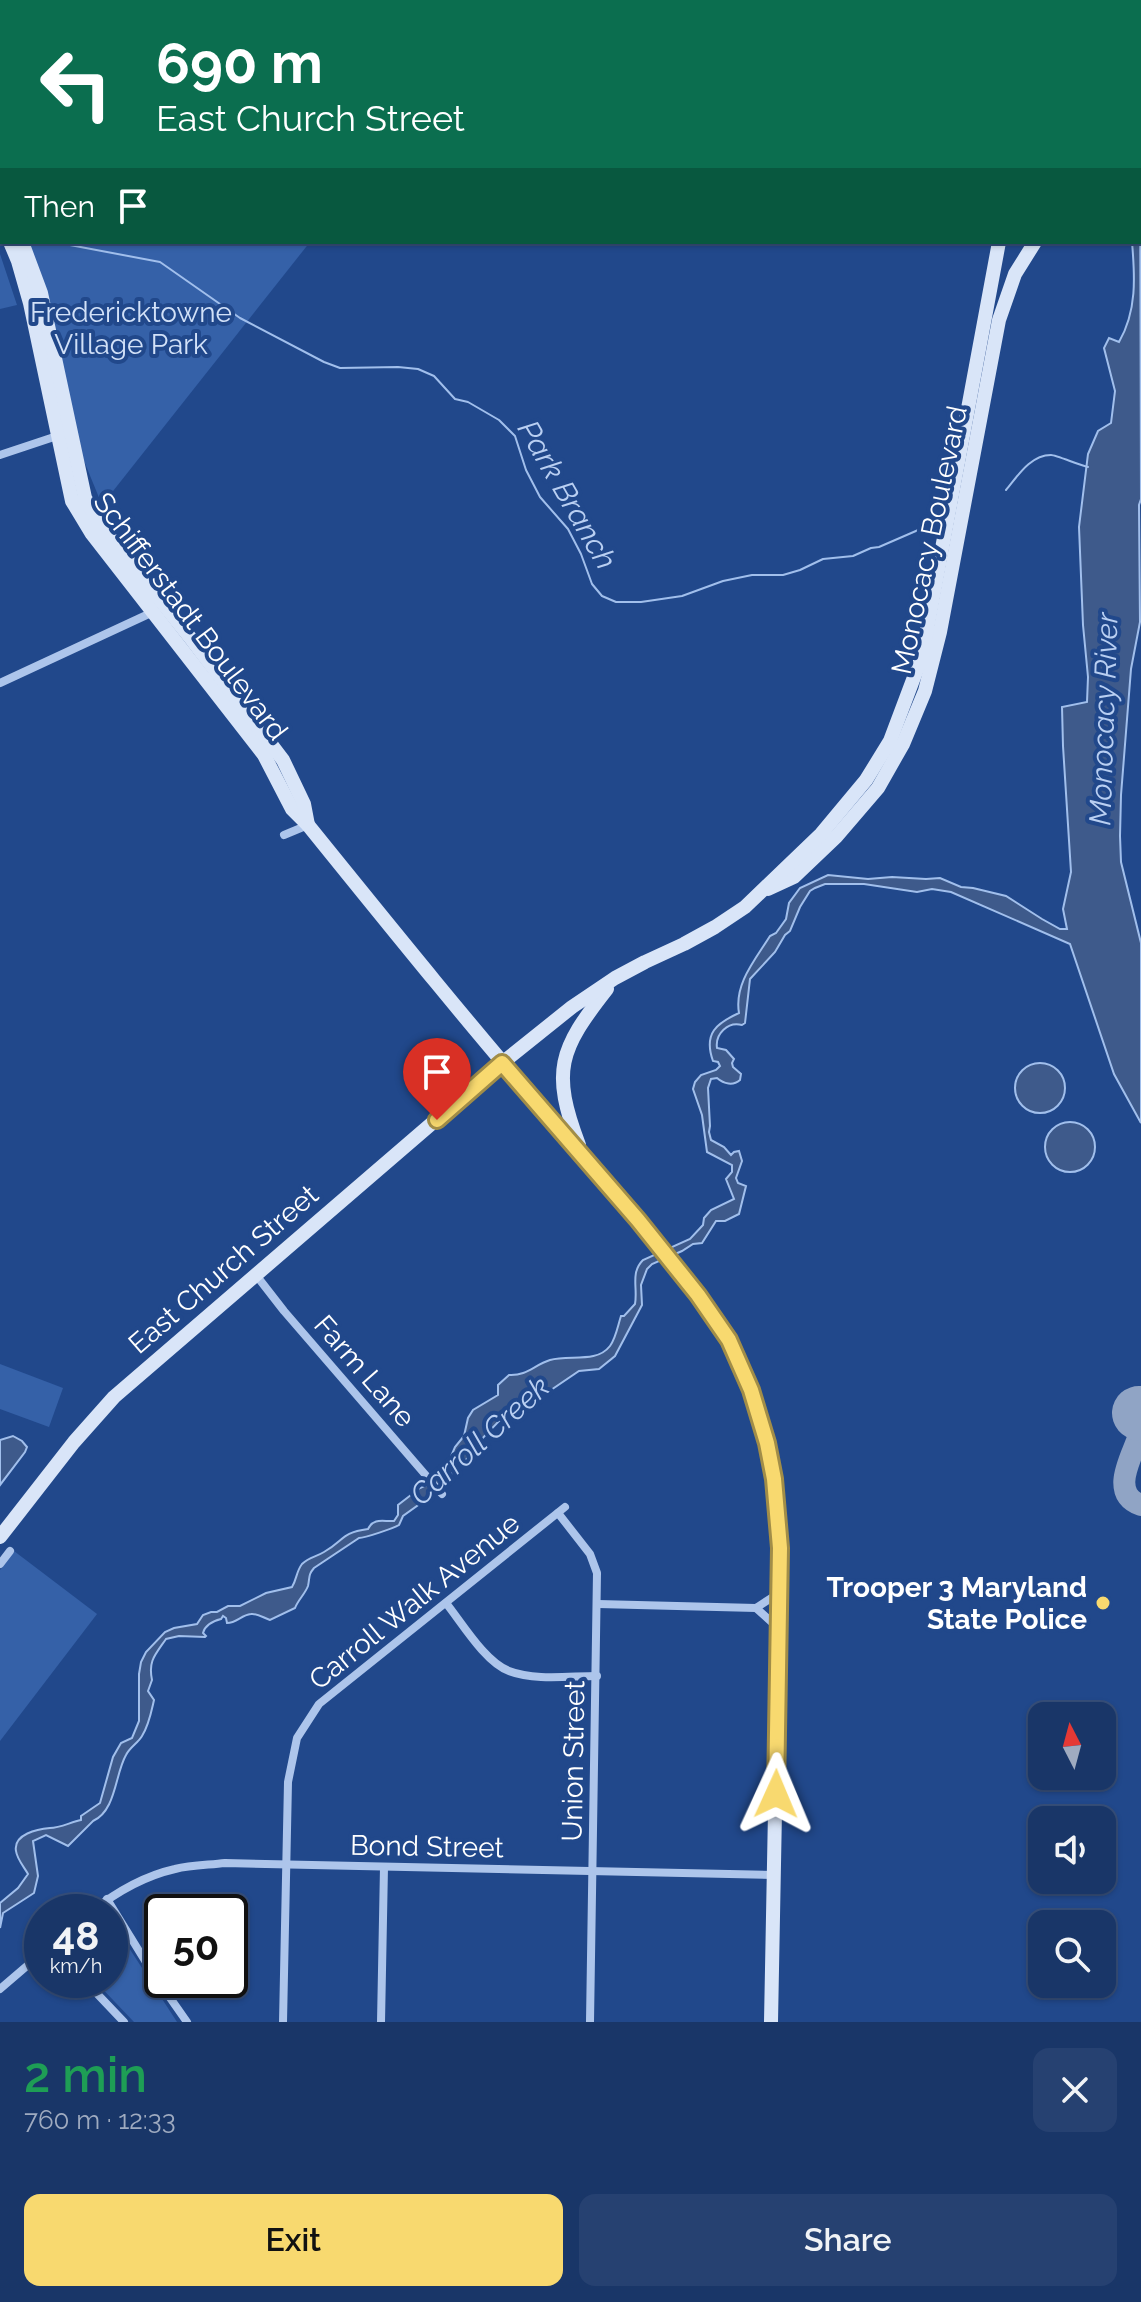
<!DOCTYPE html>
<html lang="en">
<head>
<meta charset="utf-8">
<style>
	body { margin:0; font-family:Raleway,sans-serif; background:#264171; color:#f1f3f6; height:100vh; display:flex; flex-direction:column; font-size:30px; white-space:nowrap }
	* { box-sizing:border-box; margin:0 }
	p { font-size:26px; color:#9fabc0 }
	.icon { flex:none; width:44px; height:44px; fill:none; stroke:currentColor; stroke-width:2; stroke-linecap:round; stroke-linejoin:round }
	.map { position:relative; height:2022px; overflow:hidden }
	.drawer { display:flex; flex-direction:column; background:#193668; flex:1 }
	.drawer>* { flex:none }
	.banner { position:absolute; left:0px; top:0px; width:1142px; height:244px; box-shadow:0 2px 6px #0004,0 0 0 2px #37507c; background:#0b6e4f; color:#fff; overflow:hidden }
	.needle { width:52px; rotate:354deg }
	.fabs { position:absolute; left:1028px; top:1702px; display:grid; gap:16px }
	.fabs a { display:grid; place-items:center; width:88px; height:88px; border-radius:16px; background:#193668; box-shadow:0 2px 6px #0004,0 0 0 2px #37507c; font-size:40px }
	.speed { position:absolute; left:24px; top:1894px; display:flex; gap:16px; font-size:40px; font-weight:700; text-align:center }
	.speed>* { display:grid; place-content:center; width:104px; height:104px; border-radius:50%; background:#193668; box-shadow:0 2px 6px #0004,0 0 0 2px #37507c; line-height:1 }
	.speed small { font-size:20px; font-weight:400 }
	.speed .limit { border:4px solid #111; border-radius:12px; background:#fff; color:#111 }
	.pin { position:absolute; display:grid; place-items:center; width:68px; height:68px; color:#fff; margin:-82px -34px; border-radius:50% 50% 50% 0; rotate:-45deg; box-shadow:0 0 8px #0007 }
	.pin .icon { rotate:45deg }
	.me { position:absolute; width:88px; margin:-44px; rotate:1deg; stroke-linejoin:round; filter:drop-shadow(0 0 6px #0008) }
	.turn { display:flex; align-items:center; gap:28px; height:168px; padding:0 24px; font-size:36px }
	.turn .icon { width:104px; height:104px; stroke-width:2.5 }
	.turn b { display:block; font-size:56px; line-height:68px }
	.then { display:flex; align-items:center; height:76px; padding:0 24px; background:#0003; gap:16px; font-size:30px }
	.round { display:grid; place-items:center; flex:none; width:84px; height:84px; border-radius:16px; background:#264171 }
	.headline { display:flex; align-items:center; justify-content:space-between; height:136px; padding:0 24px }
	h1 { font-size:48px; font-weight:600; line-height:60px; color:#1e9e55 }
	.action { display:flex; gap:16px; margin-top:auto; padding:16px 24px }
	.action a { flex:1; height:92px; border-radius:16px; background:#f8d96f; color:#111; font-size:32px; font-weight:600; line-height:92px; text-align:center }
	.action a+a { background:#264171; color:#f1f3f6 }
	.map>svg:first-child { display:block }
	.green { fill:#3561a8 }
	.water { fill:#3e5a8b; stroke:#a1bfec; stroke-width:2 }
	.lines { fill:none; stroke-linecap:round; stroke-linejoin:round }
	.stream { stroke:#a1bfec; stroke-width:2 }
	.taxiway { stroke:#90a4c5; stroke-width:22 }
	.runway { stroke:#90a4c5; stroke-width:54 }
	.street { stroke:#adc5eb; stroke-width:8 }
	.secondary { stroke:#d9e5f8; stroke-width:14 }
	.route-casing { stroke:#a18d48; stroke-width:20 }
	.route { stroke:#f8d96f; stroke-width:14 }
	.poi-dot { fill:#f8d96f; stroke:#21488b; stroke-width:3 }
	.labels { text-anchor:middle; stroke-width:8; stroke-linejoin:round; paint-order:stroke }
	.park-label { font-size:28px; fill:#d2e1f8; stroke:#21488b }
	.street-label { font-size:28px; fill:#fff; stroke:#21488b }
	.poi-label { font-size:28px; font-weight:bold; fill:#fff; stroke:#21488b; text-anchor:end }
	.water-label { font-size:30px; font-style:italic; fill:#b9cff2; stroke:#21488b }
</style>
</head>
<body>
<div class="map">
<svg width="1141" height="2022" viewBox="0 0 1141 2022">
	<rect width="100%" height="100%" fill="#21488b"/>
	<!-- green -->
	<g class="green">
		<path d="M567,0H1042L1041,2H572Z"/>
		<path d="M28,242H310L102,505L60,402Z"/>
		<path d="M0,254L17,305L0,309Z"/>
		<path d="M0,1364L63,1388L49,1427L0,1409Z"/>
		<path d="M14,1551L97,1614L0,1741V1570Z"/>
		<path d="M110,1913L119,1926L120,1934L177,2022H134L94,1980H110Z"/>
	</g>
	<!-- water -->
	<g class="water">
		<path d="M847,0H1003L1007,2H866Z"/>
		<path d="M1140,122L1141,499L1139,505L1140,622L1131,669L1121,795L1120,836L1121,862L1141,943V1123L1114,1074L1070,944L951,892L932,889L917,892L864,884H825L815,888L810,891L800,907L790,931L785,935L775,952L750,979L745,1023L742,1025C728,1021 715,1034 717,1048L726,1050L734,1059L732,1063L733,1067L741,1074L740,1080C733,1086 724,1084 717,1078L711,1079L708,1088L710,1126L709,1132L711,1140L724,1147L731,1155L734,1152L739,1151L742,1161L736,1178L738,1183L746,1186L739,1214L725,1221H716L702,1243L693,1244L682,1251L652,1264L647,1269L641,1285L642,1305L615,1356L599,1369L579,1371L520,1411L499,1421L474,1447L468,1458L459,1465L435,1493L403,1516L399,1525C394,1528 365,1538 359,1538L314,1568C308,1575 310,1577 308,1586C305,1594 298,1600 295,1608L270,1620C264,1618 257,1613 251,1614C241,1615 237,1623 227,1623L226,1618L223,1616L221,1619C213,1621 205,1625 203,1633L206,1636L205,1637L179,1636L166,1639C155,1655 148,1661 152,1680L148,1691L154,1700C151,1713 149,1725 142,1736C138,1743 130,1747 126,1755C115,1774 116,1811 93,1821L68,1846L46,1835L33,1841L38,1876L34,1893L3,1913L0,1928V1903L18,1888L28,1874C24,1867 17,1859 16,1851C13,1834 38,1829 50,1828C60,1828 71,1822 81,1820V1816L100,1803L113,1757L121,1743L132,1738L139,1721V1674L141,1662L146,1652L165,1632L174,1628L197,1624L203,1615L211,1612H217L228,1606H240L266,1593L292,1587C297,1579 296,1572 302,1564C309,1557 316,1557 324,1552C345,1540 340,1533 368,1529C374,1517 384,1522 394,1521L398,1515V1505L420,1488L429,1484L447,1466L455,1447L464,1436L468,1418L473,1410L498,1395V1385L509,1375C527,1376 534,1365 550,1360C569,1354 596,1364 610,1346C616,1338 618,1325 621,1316H624L635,1304C638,1288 630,1273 643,1260L690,1239L703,1225L704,1218L711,1210L734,1199L726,1179L732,1172V1165L707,1152L702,1115L693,1089L695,1082L701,1075L716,1070L720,1066L718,1062L713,1061C703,1033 717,1023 739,1013C734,984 755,960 770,936L776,933L786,919L789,903L800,888L828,875L868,879L892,877L926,879L940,878L961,887L973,888L1006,896L1042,919L1060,929H1067L1063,909L1071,872L1063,746L1062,707L1087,702L1088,677L1083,625L1079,527L1088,454L1098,431L1111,423L1115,391L1104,348L1109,338L1119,342C1137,311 1135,277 1132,242H1140Z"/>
		<circle cx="1040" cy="1088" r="25"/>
		<circle cx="1070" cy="1147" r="25"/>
		<path d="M13,1436L22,1441L27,1447L25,1452L0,1485V1440Z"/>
	</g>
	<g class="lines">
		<!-- stream -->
		<g class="stream">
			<path d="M54,242L160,262L240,318L324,362L340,368L398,367L418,369L434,376L455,399L468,402L499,420L515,436L526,470L540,497L568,529L581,554L592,584L602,596L616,602H641L682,596L723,581L752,575H783L800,570L823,559L853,556L871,548L879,547L932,524"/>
			<path d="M1006,490C1017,477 1030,455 1051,455C1056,455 1079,465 1088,467"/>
		</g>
		<!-- taxiway -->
		<path class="taxiway" d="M1141,1436L1137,1441C1129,1462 1111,1494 1141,1505"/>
		<!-- runway -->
		<path class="runway" d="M1139,1413L1141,1414"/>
		<!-- street -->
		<g class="street">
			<path d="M113,2L114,0"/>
			<path d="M0,8L2,5"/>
			<path d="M0,455L60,435"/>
			<path d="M0,683L153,612"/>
			<path d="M284,835L308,825"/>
			<path d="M256,1275L284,1311L442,1494"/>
			<path d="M558,1513L590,1554L597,1573L590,2022"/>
			<path d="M0,1564L10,1551"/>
			<path d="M446,1603C462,1623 485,1662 509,1671C535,1681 569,1676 597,1676"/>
			<path d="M598,1604L756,1608L779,1593"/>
			<path d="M756,1608L776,1626"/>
			<path d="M107,1899L152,1972L187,2022"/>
			<path d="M91,1912C115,1893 144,1876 175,1869C191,1865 209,1865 225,1863L774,1875"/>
			<path d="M84,1980L124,2022"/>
			<path d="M0,1989L42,1953"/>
			<path d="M283,2022L288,1782L297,1738L319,1704L565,1507"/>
			<path d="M381,2022L384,1867"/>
		</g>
		<!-- secondary -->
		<g class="secondary">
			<path d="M1140,32L1141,31"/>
			<path d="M1140,97L1141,95"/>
			<path d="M0,199L2,203"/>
			<path d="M0,221L2,225"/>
			<path d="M10,242L18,261L30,303L72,501L92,534L264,755L292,809L308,825C392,929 476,1033 564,1134C601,1177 638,1220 674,1264C693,1289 717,1315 731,1343C765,1413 773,1472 780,1548L771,2022"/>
			<path d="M22,242L41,293L85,498L100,525L192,640L283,760L304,804L308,825"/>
			<path d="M768,889L794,877L836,837L878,788L903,744L925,691L940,632L999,320L1015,274L1035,242"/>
			<path d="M579,1145C551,1071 559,1050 607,989"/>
			<path d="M0,1537L74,1442L114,1397L502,1063L572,1007L615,978L645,962L684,944L715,927L745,907L821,834L866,780L890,741L922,656L999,242"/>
		</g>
	</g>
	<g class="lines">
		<!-- route casing -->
		<g class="route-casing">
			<path id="route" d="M437,1120L502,1063L638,1220L698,1295L729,1340L751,1390L767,1443L774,1479L780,1548L776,1794"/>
		</g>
		<!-- route -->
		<use href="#route" class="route"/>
	</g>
	<!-- markers -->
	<circle class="poi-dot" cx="1103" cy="1603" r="8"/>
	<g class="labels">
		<!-- park labels -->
		<g class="park-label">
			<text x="131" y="322">Fredericktowne<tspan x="131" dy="32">Village Park</tspan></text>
		</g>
		<!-- street labels -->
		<g class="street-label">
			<text transform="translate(929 540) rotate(-78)" y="10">Monocacy Boulevard</text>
			<text transform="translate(191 616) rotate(53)" y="10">Schifferstadt Boulevard</text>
			<text transform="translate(223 1269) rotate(-41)" y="10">East Church Street</text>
			<text transform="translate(365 1371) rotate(49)" y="10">Farm Lane</text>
			<text transform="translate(414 1601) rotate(-39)" y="10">Carroll Walk Avenue</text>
			<text transform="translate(573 1761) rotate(-89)" y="10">Union Street</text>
			<text transform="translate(427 1846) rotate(1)" y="10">Bond Street</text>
		</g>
		<!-- poi labels -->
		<g class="poi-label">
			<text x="1087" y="1597">Trooper 3 Maryland<tspan x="1087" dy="32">State Police</tspan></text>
		</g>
		<!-- water labels -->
		<g class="water-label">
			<text transform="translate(567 495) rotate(60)" y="10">Park Branch</text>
			<text transform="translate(1104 719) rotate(-88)" y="10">Monocacy River</text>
			<text transform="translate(480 1441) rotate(-42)" y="10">Carroll Creek</text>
		</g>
	</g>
</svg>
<div class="fabs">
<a><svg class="needle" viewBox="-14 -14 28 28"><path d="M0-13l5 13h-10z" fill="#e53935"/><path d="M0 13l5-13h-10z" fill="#9fabc0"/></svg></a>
<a><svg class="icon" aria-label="sound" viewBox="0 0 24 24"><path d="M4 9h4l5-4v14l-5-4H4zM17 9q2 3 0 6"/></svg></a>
<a><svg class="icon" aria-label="search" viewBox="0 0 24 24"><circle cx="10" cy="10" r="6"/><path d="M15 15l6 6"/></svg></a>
</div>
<div class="speed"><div>48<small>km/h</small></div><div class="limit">50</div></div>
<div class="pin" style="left:437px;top:1120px;background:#d93025"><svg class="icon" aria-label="arrive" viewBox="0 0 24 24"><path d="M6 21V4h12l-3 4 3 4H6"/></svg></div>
<svg class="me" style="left:776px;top:1794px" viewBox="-20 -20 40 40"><path d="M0-17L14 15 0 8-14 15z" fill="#f8d96f" stroke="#fff" stroke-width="4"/></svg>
<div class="banner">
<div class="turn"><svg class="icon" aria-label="left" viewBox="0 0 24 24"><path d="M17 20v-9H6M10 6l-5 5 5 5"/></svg><div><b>690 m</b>East Church Street</div></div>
<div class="then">Then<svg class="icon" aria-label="arrive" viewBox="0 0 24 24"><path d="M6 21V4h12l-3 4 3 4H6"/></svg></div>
</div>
</div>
<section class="drawer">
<div class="headline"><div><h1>2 min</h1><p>760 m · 12:33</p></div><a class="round"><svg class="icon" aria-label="close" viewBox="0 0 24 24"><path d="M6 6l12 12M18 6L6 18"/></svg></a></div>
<div class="action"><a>Exit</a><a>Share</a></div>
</section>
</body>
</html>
